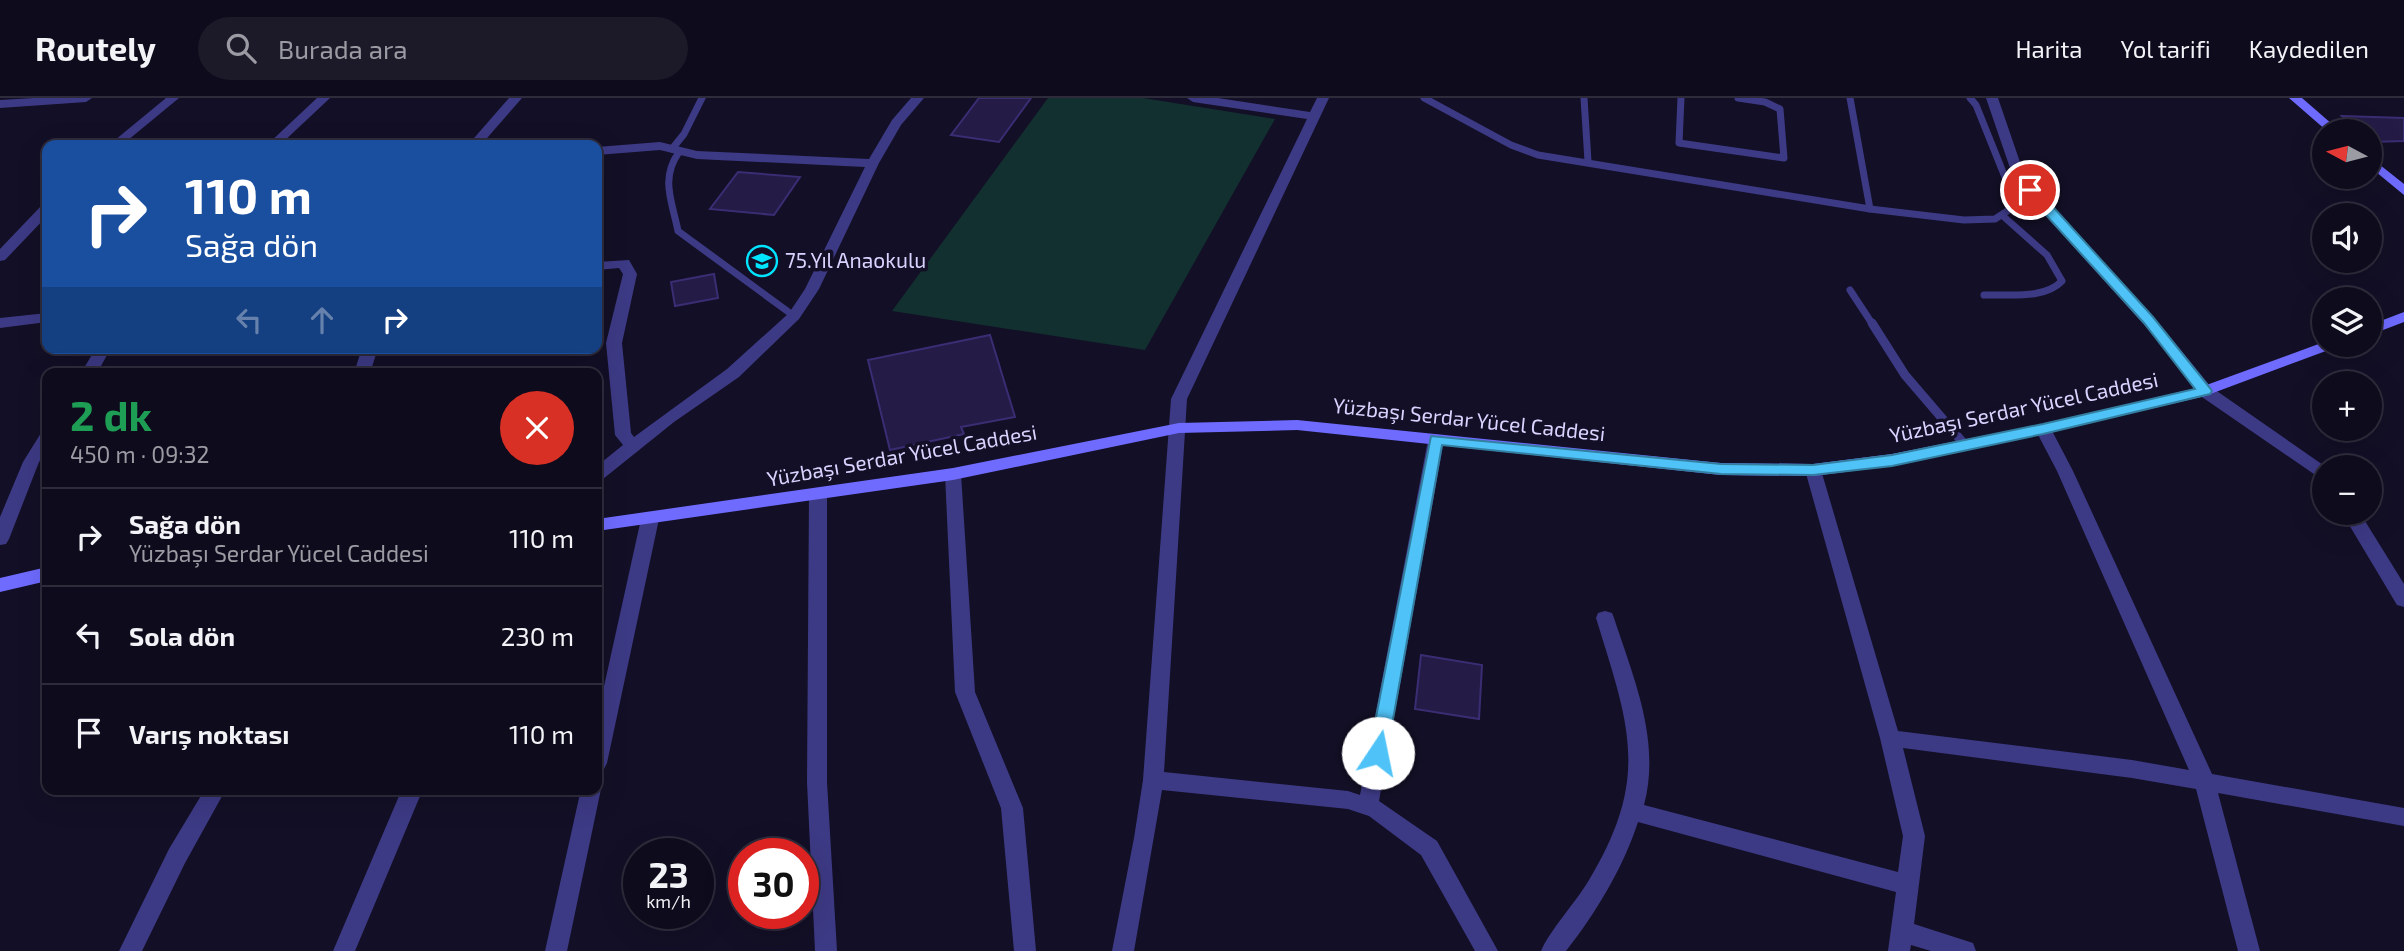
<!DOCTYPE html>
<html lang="tr">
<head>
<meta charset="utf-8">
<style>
	body { margin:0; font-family:"Exo 2",sans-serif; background:#1c1929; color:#f1f3f6; height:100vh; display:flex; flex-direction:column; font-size:26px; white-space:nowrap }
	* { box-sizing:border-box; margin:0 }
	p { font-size:23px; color:#9b9ba3 }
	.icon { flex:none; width:38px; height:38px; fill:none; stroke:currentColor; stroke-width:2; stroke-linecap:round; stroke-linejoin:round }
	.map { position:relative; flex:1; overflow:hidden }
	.panel { position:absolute; left:42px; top:270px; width:560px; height:427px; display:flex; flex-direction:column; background:#0e0b1c; border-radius:14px; box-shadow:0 7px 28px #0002,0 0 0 2px #2e2b3b }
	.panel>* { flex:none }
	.banner { position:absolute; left:42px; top:42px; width:560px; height:214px; border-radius:14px; box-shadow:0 7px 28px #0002,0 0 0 2px #2e2b3b; background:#1a4fa0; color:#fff; overflow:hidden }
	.needle { width:46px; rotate:277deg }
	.buttons { position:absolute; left:2312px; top:21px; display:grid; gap:14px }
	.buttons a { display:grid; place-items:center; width:70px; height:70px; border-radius:50%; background:#0e0b1c; box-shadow:0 7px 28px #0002,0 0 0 2px #2e2b3b; font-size:35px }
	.speed { position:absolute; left:623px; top:740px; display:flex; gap:14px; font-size:35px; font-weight:700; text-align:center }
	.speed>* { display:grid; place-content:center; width:91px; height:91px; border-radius:50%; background:#0e0b1c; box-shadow:0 7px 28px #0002,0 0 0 2px #2e2b3b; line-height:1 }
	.speed small { font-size:18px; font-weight:400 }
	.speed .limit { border:10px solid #d22; background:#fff; color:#111 }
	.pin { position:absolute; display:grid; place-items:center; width:60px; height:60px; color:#fff; margin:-30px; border:4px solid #fff; border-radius:50%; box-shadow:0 2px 7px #0007 }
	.me { position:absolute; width:77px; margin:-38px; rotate:11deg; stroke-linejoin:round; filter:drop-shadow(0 0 5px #0008) }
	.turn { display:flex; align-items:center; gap:24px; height:147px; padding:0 28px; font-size:32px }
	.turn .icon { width:91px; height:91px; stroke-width:2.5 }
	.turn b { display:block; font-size:49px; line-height:60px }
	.lanes { display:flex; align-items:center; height:66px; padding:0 28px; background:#0003; justify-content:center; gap:35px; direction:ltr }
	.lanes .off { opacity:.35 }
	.round { display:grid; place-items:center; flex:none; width:74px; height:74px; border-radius:37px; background:#1c1929 }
	.summary { display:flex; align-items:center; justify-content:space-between; height:119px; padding:0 28px }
	h1 { font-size:42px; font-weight:700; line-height:52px; color:#1e9e55 }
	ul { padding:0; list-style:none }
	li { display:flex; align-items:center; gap:21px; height:98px; padding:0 28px; border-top:2px solid #2e2b3b }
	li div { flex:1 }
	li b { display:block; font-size:26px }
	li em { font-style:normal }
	header { display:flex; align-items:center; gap:42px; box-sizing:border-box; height:98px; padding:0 35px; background:#0e0b1c; border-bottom:2px solid #2e2b3b }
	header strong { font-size:33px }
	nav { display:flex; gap:38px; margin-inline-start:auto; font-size:24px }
	.search { width:490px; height:63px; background:#1c1929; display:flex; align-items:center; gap:18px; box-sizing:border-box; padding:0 24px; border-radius:38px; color:#9b9ba3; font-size:26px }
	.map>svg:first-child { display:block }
	.green { fill:#12302f }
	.building { fill:#241b47; stroke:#3b2d73; stroke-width:2 }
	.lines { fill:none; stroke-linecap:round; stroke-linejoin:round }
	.lane-far1 { stroke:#3d3a85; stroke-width:7 }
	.lane { stroke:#3d3a85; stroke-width:9 }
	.street { fill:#3d3a85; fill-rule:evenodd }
	.secondary { fill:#6f6bff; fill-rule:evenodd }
	.route { fill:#4fc3f7; stroke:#337fa1; stroke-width:2 }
	.labels { text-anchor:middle; stroke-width:7; stroke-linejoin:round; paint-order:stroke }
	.poi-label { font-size:21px; fill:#d9d4ff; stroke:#130f26; text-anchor:start }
	.street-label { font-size:21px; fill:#d9d4ff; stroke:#130f26 }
</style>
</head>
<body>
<header>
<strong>Routely</strong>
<div class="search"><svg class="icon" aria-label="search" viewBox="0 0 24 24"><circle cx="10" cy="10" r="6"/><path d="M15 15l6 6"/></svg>Burada ara</div>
<nav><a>Harita</a><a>Yol tarifi</a><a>Kaydedilen</a></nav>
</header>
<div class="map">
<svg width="2404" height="853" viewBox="0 0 2404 853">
	<rect width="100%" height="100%" fill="#130f26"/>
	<!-- green -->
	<path class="green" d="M1048,0H1143L1275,21L1145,252L892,213Z"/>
	<!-- building -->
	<g class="building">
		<path d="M979,0H1031L999,44L951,37Z"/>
		<path d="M2342,18L2404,20V43L2371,44L2370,33H2359Z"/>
		<path d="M738,74L800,79L774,117L710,111Z"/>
		<path d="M714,176L718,200L675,208L671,184Z"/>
		<path d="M990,237L1015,319L961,329L964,336L890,352L868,262Z"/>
		<path d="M1421,557L1482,567L1479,621L1415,611Z"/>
	</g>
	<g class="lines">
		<!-- lane-far1 -->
		<g class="lane-far1">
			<path d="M1424,0L1511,47L1538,57L1870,111L1964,122L1995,121L2012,110L2013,99L1976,7L1970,0"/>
			<path d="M1584,0L1588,63"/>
			<path d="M1681,0L1679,45L1784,60L1780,11L1765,4L1738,0"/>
			<path d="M1850,0L1870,111"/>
			<path d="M672,51L684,36L702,0"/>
			<path d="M679,54C660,81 672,103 678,133L794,218"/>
			<path d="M1850,192L1873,227"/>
			<path d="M1984,197C2008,196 2044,202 2062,183L2047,157L2003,118"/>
		</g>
		<!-- lane -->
		<path class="lane" d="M1872,225L1905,277L1965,347"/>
		<!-- street -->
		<g class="street">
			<path d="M34,0H92L86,4L0,10V2Z"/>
			<path d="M166,0H179L122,47H109Z"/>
			<path d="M317,0H330L280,47H267Z"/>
			<path d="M509,0H522L481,47H468Z"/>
			<path d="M911,0H924L901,27L879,65L819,191L799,221L739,279L674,324L603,381L597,383V368L623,347L615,337L606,245L623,176L619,170L597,172V164L629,162L637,176L622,245L631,335L634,339L727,271L789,215L805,191L865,69L697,61L660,52L597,57V49L660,44L697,53L869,61L892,22Z"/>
			<path d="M1187,0H1218L1310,14L1317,0H1329L1187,301L1164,674L1348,693L1360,697L1428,342L1436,336L1442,338L1444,342L1379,703L1437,743L1498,853H1475L1421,757L1369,718L1348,711L1162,692L1134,853H1112L1134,740L1143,682L1171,301L1307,21L1193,4Z"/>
			<path d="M1986,0H1998L2022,70L2035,90L2166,234L2211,289L2326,369L2324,383L2199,297L2156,240L2025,95L2010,70Z"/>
			<path d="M47,106V118L5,162L0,163V151L42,107Z"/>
			<path d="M47,215V224L0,230V220Z"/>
			<path d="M96,250H111L97,275H81Z"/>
			<path d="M362,250H378L370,275H354Z"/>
			<path d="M2043,326L2049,327L2073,373L2212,676L2404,710V728L2218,695L2260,853H2238L2196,691L2132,680L1903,650L1925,738L1914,826L1973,845L1976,853H1931L1911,847L1910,853H1888L1896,794L1638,724C1623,770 1596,815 1566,853H1541C1550,832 1576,804 1589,782C1651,679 1629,627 1596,520L1598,515L1605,513L1612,515L1614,520C1634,581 1661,643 1644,707L1898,774L1903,738L1880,640L1805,372L1813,366L1821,372L1898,633L2132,662L2189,672L2057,373L2035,331Z"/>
			<path d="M47,334V352L39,364L9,441L6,446L0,447V419L23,364L41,335Z"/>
			<path d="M953,370L961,376L975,594L1023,710L1036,853H1014L1001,710L955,594L945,376Z"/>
			<path d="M818,391L827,397V684L837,853H815L807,684L809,397Z"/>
			<path d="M650,415L656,417L659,421L607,665L604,671L597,674V620L641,421L644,417Z"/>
			<path d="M2342,415H2360L2404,486V509L2397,507Z"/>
			<path d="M597,684L601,691L567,853H545L581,691H597Z"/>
			<path d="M205,691H226L185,765L142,853H119L169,751Z"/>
			<path d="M402,691H423L355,853H333Z"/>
		</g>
		<!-- secondary -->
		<g class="secondary">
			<path d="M2289,0H2302L2340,33H2327Z"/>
			<path d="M2370,59L2404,86V97L2370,69Z"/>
			<path d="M2404,214V224L2370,237V227Z"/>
			<path d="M2324,244V247H2337L2334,250L2205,298L2043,336L1892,368L1813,378L1721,377L1297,332L1179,335L953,382L597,433V421L953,370L1179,325L1297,322L1721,365L1813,366L1892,356L2043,326L2201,289Z"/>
			<path d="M47,469V483L0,494V480Z"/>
		</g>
	</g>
	<!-- route -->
	<path class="route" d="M2030,88L2035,89L2153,219L2210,290L2212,293L2210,296L2043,336L1892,368L1813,377L1721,376L1442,347L1387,655L1385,660L1378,662L1371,660L1369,655L1431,338L1721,366L1813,367L1892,357L2043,326L2195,291L2144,225L2026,95L2024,92Z"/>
	<!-- icons -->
	<defs>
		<g id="school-ring" transform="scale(1.575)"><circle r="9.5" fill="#130f26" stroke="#00e5ff" stroke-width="1.5"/><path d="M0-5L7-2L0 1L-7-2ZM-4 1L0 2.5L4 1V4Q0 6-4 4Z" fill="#00e5ff"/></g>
	</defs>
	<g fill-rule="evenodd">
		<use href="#school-ring" x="762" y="163"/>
	</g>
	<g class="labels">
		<!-- poi labels -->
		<g class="poi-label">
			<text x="785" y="170">75.Yıl Anaokulu</text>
		</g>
		<!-- street labels -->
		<g class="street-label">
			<text transform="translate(2024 310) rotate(-12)" y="7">Yüzbaşı Serdar Yücel Caddesi</text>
			<text transform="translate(1469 322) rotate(6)" y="7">Yüzbaşı Serdar Yücel Caddesi</text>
			<text transform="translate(902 358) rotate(-10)" y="7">Yüzbaşı Serdar Yücel Caddesi</text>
		</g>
	</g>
</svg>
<div class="buttons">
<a><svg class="needle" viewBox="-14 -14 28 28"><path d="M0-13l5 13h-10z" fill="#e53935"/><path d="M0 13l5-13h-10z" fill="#9b9ba3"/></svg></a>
<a><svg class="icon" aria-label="sound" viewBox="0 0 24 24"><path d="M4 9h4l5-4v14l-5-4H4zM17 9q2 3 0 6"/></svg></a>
<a><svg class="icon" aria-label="layers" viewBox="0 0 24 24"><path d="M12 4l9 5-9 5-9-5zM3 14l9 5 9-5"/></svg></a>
<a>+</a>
<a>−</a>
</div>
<div class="speed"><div>23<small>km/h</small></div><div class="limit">30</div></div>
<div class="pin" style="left:2030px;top:92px;background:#d93025"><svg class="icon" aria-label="arrive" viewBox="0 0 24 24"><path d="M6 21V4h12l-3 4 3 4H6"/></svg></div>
<svg class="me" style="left:1378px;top:655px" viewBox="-20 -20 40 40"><circle r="19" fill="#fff"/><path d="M0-13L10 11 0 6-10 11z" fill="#4fc3f7"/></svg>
<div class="banner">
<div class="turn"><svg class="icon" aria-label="right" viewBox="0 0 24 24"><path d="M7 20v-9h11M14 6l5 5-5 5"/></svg><div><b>110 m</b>Sağa dön</div></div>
<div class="lanes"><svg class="icon off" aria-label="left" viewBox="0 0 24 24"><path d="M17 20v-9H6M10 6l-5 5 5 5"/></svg><svg class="icon off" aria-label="ahead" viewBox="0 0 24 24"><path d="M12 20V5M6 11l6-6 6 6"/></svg><svg class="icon" aria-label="right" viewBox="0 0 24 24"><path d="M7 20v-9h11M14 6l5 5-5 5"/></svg></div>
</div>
<section class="panel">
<div class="summary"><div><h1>2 dk</h1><p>450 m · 09:32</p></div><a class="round" style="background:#d93025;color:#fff"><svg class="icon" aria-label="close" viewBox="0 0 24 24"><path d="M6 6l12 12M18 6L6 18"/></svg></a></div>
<ul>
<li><svg class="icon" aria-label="right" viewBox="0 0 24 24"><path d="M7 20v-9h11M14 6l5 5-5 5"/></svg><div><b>Sağa dön</b><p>Yüzbaşı Serdar Yücel Caddesi</p></div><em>110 m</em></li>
<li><svg class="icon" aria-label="left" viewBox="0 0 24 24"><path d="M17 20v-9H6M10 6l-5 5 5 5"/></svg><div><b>Sola dön</b></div><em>230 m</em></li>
<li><svg class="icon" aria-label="arrive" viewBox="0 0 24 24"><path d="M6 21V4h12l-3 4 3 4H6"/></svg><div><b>Varış noktası</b></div><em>110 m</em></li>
</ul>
</section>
</div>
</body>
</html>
